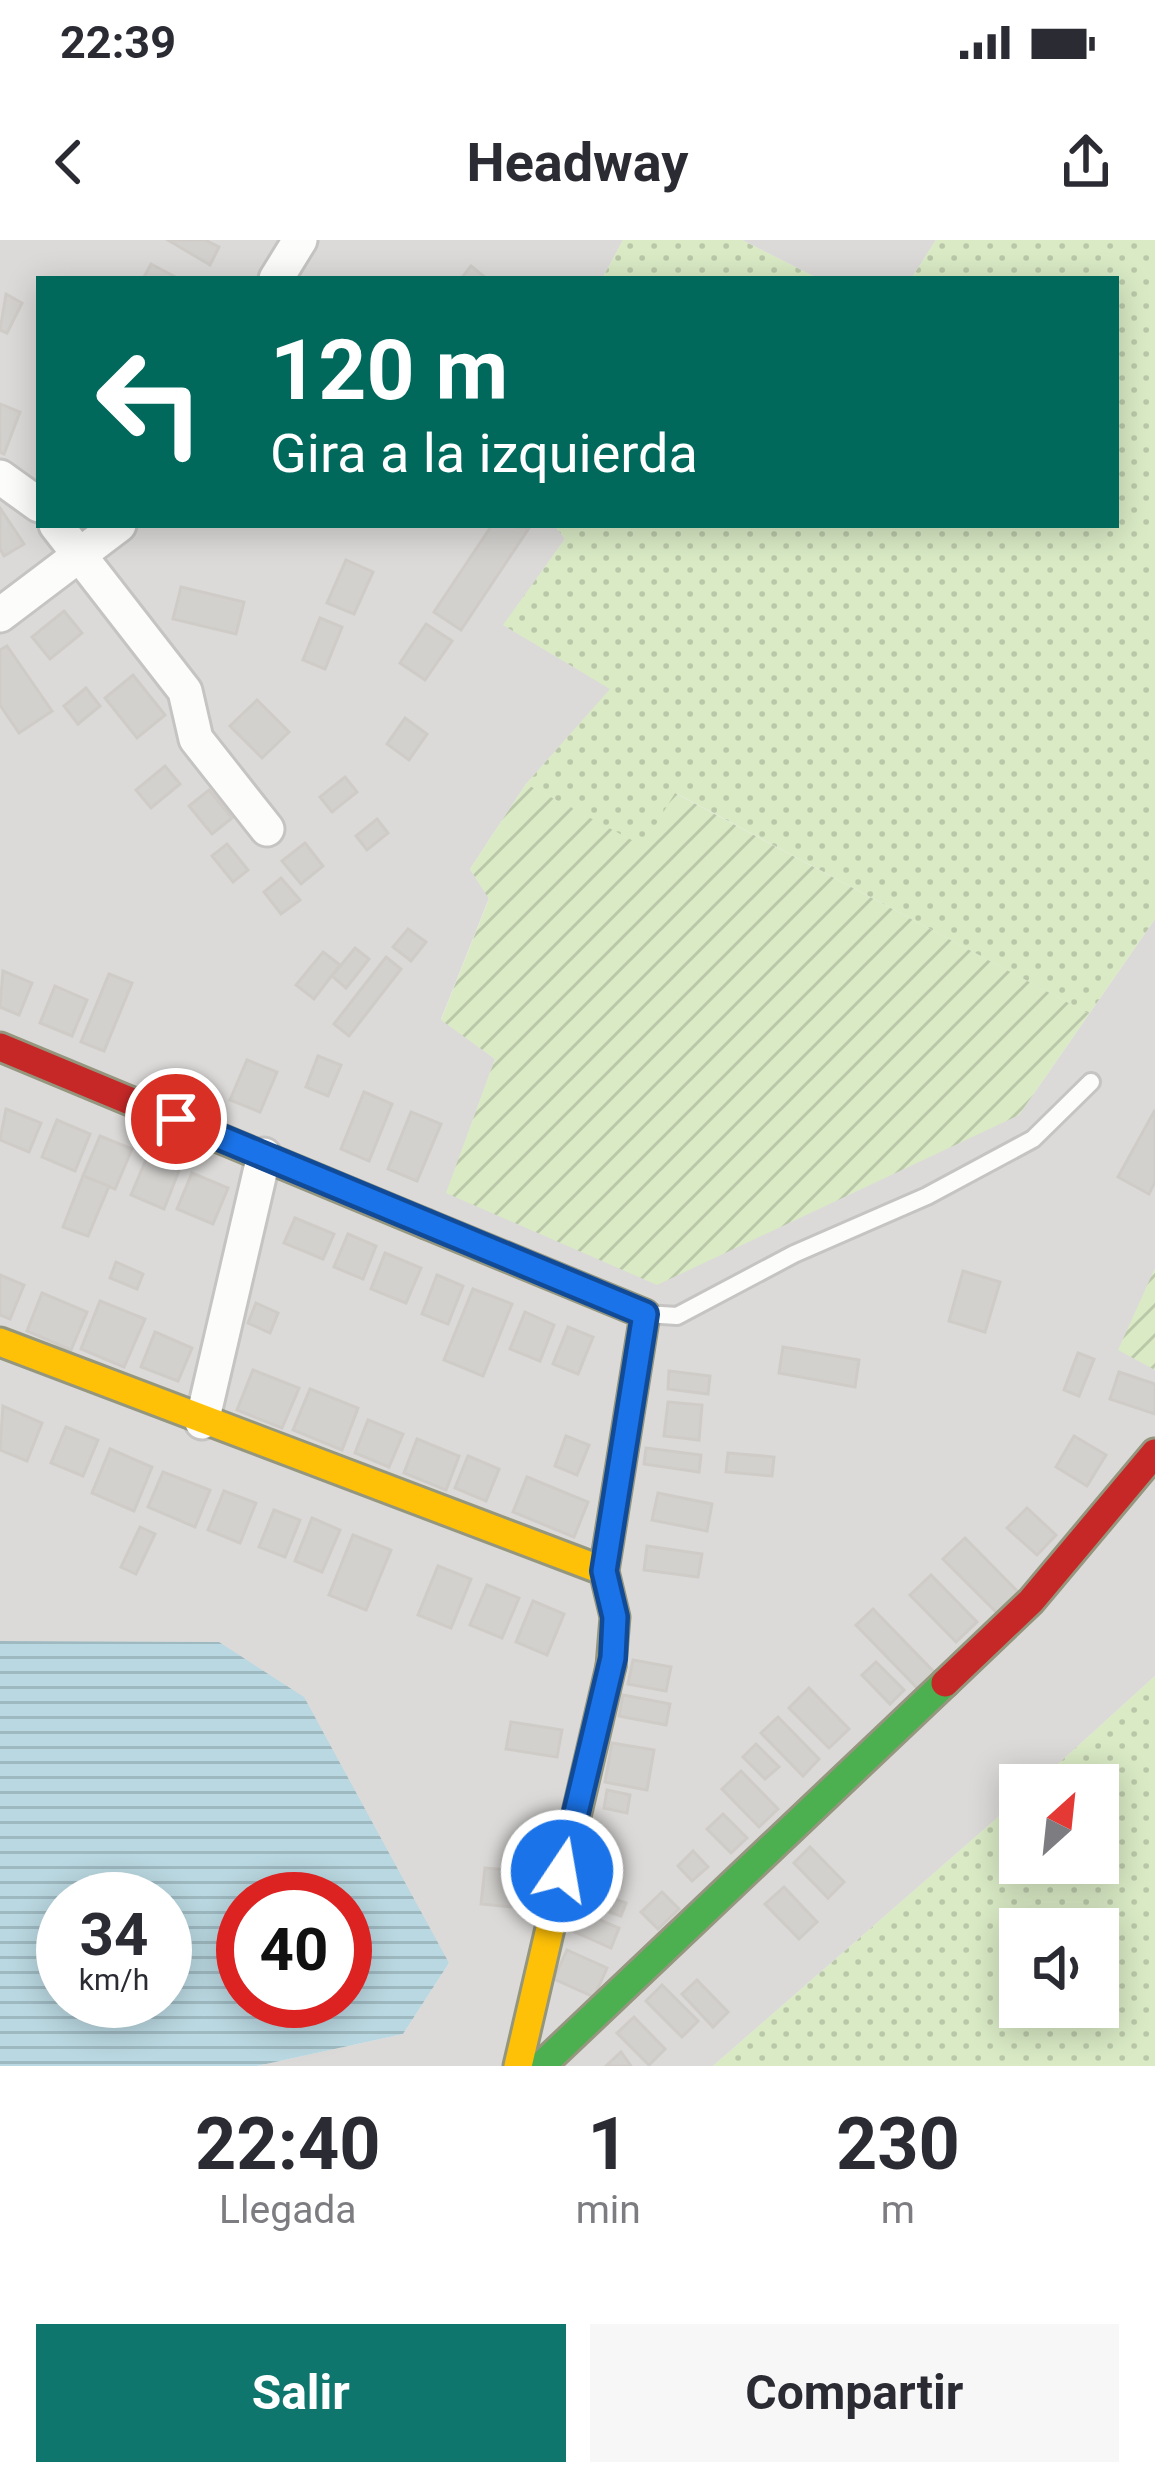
<!DOCTYPE html>
<html lang="es">
<head>
<meta charset="utf-8">
<style>
	body { margin:0; font-family:Roboto,sans-serif; background:#f7f7f7; color:#2b2b33; height:100vh; display:flex; flex-direction:column; font-size:45px; white-space:nowrap }
	* { box-sizing:border-box; margin:0 }
	p { font-size:39px; color:#7c7c81 }
	.icon { flex:none; width:66px; height:66px; fill:none; stroke:currentColor; stroke-width:2; stroke-linecap:round; stroke-linejoin:round }
	.map { position:relative; height:1826px; overflow:hidden }
	.sheet { display:flex; flex-direction:column; background:#fff; flex:1 }
	.sheet>* { flex:none }
	.banner { position:absolute; left:36px; top:36px; width:1083px; height:252px; border-radius:0px; box-shadow:0 6px 30px #0003; background:#00695c; color:#fff; overflow:hidden }
	.needle { width:78px; rotate:27deg }
	.tools { position:absolute; left:999px; top:1524px; display:grid; gap:24px }
	.tools a { display:grid; place-items:center; width:120px; height:120px; border-radius:0px; background:#fff; box-shadow:0 6px 30px #0003; font-size:60px }
	.speed { position:absolute; left:36px; top:1632px; display:flex; gap:24px; font-size:60px; font-weight:700; text-align:center }
	.speed>* { display:grid; place-content:center; width:156px; height:156px; border-radius:50%; background:#fff; box-shadow:0 6px 30px #0003; line-height:1 }
	.speed small { font-size:30px; font-weight:400 }
	.speed .limit { border:18px solid #d22; background:#fff; color:#111 }
	.pin { position:absolute; display:grid; place-items:center; width:102px; height:102px; color:#fff; margin:-51px; border:6px solid #fff; border-radius:50%; box-shadow:0 3px 12px #0007 }
	.me { position:absolute; width:132px; margin:-66px; rotate:12deg; stroke-linejoin:round; filter:drop-shadow(0 0 9px #0008) }
	.turn { display:flex; align-items:center; gap:42px; height:252px; padding:0 36px; font-size:54px }
	.turn .icon { width:156px; height:156px; stroke-width:2.5 }
	.turn b { display:block; font-size:84px; line-height:102px }
	.eta { display:flex; justify-content:space-evenly; align-items:center; height:204px; text-align:center }
	.eta b { font-size:72px; font-weight:700; line-height:84px }
	.button { display:flex; gap:24px; margin-top:auto; padding:24px 36px }
	.button a { flex:1; height:138px; border-radius:0px; background:#0f766e; color:#fff; font-size:48px; font-weight:700; line-height:138px; text-align:center }
	.button a+a { background:#f7f7f7; color:#2b2b33 }
	.status { display:flex; justify-content:space-between; align-items:center; height:84px; padding:0 60px; background:#fff; direction:ltr }
	.status svg { height:33px; fill:currentColor }
	header { display:flex; justify-content:space-between; align-items:center; height:156px; padding:0 36px; background:#fff; font-size:54px; font-weight:700 }
	.map>svg:first-child { display:block }
	.residential { fill:#dbdad8 }
	.grass { fill:url(#grass-dots); fill-rule:evenodd }
	.garden { fill:url(#garden-furrows) }
	.water { fill:url(#water-rules); fill-rule:evenodd }
	.building { fill:#d3d1ce; stroke:#cfccc8; stroke-width:3 }
	.lines { fill:none; stroke-linecap:round; stroke-linejoin:round }
	.lane-casing { stroke:#c5c4c3; stroke-width:22 }
	.street-casing { stroke:#c5c4c3; stroke-width:39 }
	.fast-casing { stroke:#95967e; stroke-width:33 }
	.slow-casing { stroke:#95967e; stroke-width:33 }
	.jam-casing { stroke:#95967e; stroke-width:33 }
	.lane { stroke:#fcfcfb; stroke-width:16 }
	.street { stroke:#fcfcfb; stroke-width:33 }
	.fast { stroke:#4caf50; stroke-width:27 }
	.slow { stroke:#ffc107; stroke-width:27 }
	.jam { stroke:#c62828; stroke-width:27 }
	.route-casing { stroke:#114b97; stroke-width:30 }
	.route { stroke:#1a73e8; stroke-width:21 }
</style>
</head>
<body>
<div class="status"><b>22:39</b><svg viewBox="0 0 49 12"><path d="M0 12V9h3v3zM5 12V6h3v6zM10 12V3h3v9zM15 12V0h3v12zM26 1h20v11H26zM47 4h2v5h-2z"/></svg></div>
<header><svg class="icon" aria-label="back" viewBox="0 0 24 24"><path d="M15 5l-7 7 7 7"/></svg>Headway<svg class="icon" aria-label="share" viewBox="0 0 24 24"><path d="M12 15V3M7 8l5-5 5 5M5 13v7h14v-7"/></svg></header>
<div class="map">
<svg width="1155" height="1826" viewBox="0 0 1155 1826">
	<defs>
		<pattern id="grass-dots" width="8" height="8" patternUnits="userSpaceOnUse" patternTransform="scale(3)"><rect width="8" height="8" fill="#d9eac5"/><path d="M2 2h.1M6 6h.1" fill="none" stroke="#bac8a9" stroke-width="1.8" stroke-linecap="round"/></pattern>
		<pattern id="garden-furrows" width="10" height="10" patternUnits="userSpaceOnUse" patternTransform="scale(3)"><rect width="10" height="10" fill="#d9eac5"/><path d="M-1 1l2-2M0 10L10 0M9 11l2-2" fill="none" stroke="#bac8a9"/></pattern>
		<pattern id="water-rules" width="6" height="5" patternUnits="userSpaceOnUse" patternTransform="scale(3)"><rect width="6" height="5" fill="#bad8e1"/><path d="M0 2.5h6" fill="none" stroke="#9fb9c1"/></pattern>
	</defs>
	<rect width="100%" height="100%" fill="#ecebe7"/>
	<!-- residential -->
	<g class="residential">
		<path d="M0,0H623L602,39H39V285H554L565,299L504,385L611,449L526,544L470,629L489,658L441,779L495,819L447,952L1019,875L1155,679V1436L1035,1545H1020V1558L713,1826H257L403,1794L449,1723L219,1402L0,1401Z"/>
		<path d="M742,0H936L911,39H819Z"/>
	</g>
	<!-- grass -->
	<g class="grass">
		<path d="M623,0H742L819,39H602Z"/>
		<path d="M936,0H1155V679L1089,774L676,553L643,607L526,544L610,449L503,385L565,299L554,285H1116V39H911Z"/>
		<path d="M1155,1436V1826H713L1020,1558V1623H1098V1545H1035ZM1020,1689H1098V1767H1020Z"/>
	</g>
	<!-- garden -->
	<g class="garden">
		<path d="M526,544L643,606L675,553L1089,774L1019,875L657,1045L446,953L495,819L441,780L489,659L470,629Z"/>
		<path d="M1155,1028V1130L1118,1110Z"/>
	</g>
	<!-- water -->
	<path class="water" d="M0,1401L219,1402L304,1457L449,1723L403,1794L257,1826H0ZM63,1659H165V1761H63ZM243,1659H345V1761H243Z"/>
	<!-- building -->
	<g class="building">
		<path d="M168,0H205L219,7L210,25Z"/>
		<path d="M151,24L179,39H143Z"/>
		<path d="M471,26L487,39H461Z"/>
		<path d="M6,54L22,63L7,93L0,90Z"/>
		<path d="M0,164L20,172L4,214L0,212Z"/>
		<path d="M0,268L24,304L4,316L0,309Z"/>
		<path d="M492,285L529,288L461,390L434,372Z"/>
		<path d="M346,320L373,332L354,374L327,363Z"/>
		<path d="M181,347L244,362L236,394L173,379Z"/>
		<path d="M64,371L82,393L50,419L32,397Z"/>
		<path d="M320,378L342,387L325,429L303,420Z"/>
		<path d="M426,384L452,401L425,440L400,423Z"/>
		<path d="M7,406L52,471L19,493L0,465V410Z"/>
		<path d="M133,435L165,475L137,498L105,458Z"/>
		<path d="M86,448L100,466L78,484L64,466Z"/>
		<path d="M257,460L289,492L262,518L230,486Z"/>
		<path d="M405,478L427,494L409,520L387,504Z"/>
		<path d="M165,526L180,544L151,568L136,550Z"/>
		<path d="M345,537L357,552L332,572L320,557Z"/>
		<path d="M209,550L232,578L212,594L189,566Z"/>
		<path d="M377,579L388,593L367,610L356,596Z"/>
		<path d="M305,603L323,626L301,644L282,621Z"/>
		<path d="M227,604L248,630L233,642L212,616Z"/>
		<path d="M281,638L300,660L281,674L264,652Z"/>
		<path d="M408,689L426,702L411,721L393,707Z"/>
		<path d="M355,708L369,719L346,748L332,736Z"/>
		<path d="M323,712L340,725L314,759L296,745Z"/>
		<path d="M386,717L401,729L349,796L334,784Z"/>
		<path d="M3,731L32,743L19,775L0,767Z"/>
		<path d="M109,734L132,743L104,811L81,802Z"/>
		<path d="M55,746L87,760L72,796L40,783Z"/>
		<path d="M318,816L341,825L328,856L306,847Z"/>
		<path d="M247,820L277,832L260,872L230,860Z"/>
		<path d="M364,852L392,864L369,921L341,909Z"/>
		<path d="M6,869L41,883L29,912L0,900Z"/>
		<path d="M1155,870V942L1149,954L1118,937Z"/>
		<path d="M411,872L441,884L417,941L388,929Z"/>
		<path d="M57,880L90,894L75,931L42,917Z"/>
		<path d="M100,896L132,909L115,949L83,936Z"/>
		<path d="M148,915L180,928L164,969L131,955Z"/>
		<path d="M192,933L228,948L213,984L177,969Z"/>
		<path d="M83,936L109,946L88,996L63,987Z"/>
		<path d="M295,978L334,994L323,1019L284,1003Z"/>
		<path d="M348,994L376,1006L363,1039L334,1027Z"/>
		<path d="M385,1013L421,1028L406,1063L371,1049Z"/>
		<path d="M116,1022L143,1034L137,1049L110,1038Z"/>
		<path d="M963,1031L1000,1042L985,1092L949,1081Z"/>
		<path d="M0,1035L24,1045L10,1079L0,1075Z"/>
		<path d="M437,1035L463,1046L448,1084L422,1074Z"/>
		<path d="M473,1049L512,1064L483,1136L444,1120Z"/>
		<path d="M42,1053L87,1072L71,1110L27,1091Z"/>
		<path d="M100,1061L145,1079L124,1127L81,1109Z"/>
		<path d="M256,1063L278,1073L270,1093L248,1083Z"/>
		<path d="M525,1072L554,1085L540,1121L510,1109Z"/>
		<path d="M568,1087L593,1097L578,1134L553,1124Z"/>
		<path d="M155,1092L192,1108L178,1141L141,1127Z"/>
		<path d="M783,1107L859,1120L855,1147L779,1133Z"/>
		<path d="M1078,1113L1094,1119L1079,1156L1064,1150Z"/>
		<path d="M253,1130L299,1148L282,1188L237,1170Z"/>
		<path d="M669,1131L710,1136L708,1154L668,1149Z"/>
		<path d="M1119,1132L1155,1144V1174L1110,1159Z"/>
		<path d="M310,1149L358,1168L342,1210L293,1190Z"/>
		<path d="M668,1162L702,1165L699,1200L664,1196Z"/>
		<path d="M3,1166L42,1183L27,1221L0,1210Z"/>
		<path d="M368,1180L403,1194L389,1227L355,1213Z"/>
		<path d="M66,1187L98,1200L83,1236L51,1223Z"/>
		<path d="M566,1196L589,1205L577,1235L555,1226Z"/>
		<path d="M1074,1196L1106,1215L1087,1246L1056,1227Z"/>
		<path d="M417,1199L459,1216L446,1250L404,1233Z"/>
		<path d="M646,1208L701,1215L699,1232L644,1224Z"/>
		<path d="M110,1209L152,1227L134,1271L92,1253Z"/>
		<path d="M728,1213L774,1217L772,1236L726,1232Z"/>
		<path d="M468,1216L499,1229L486,1261L455,1248Z"/>
		<path d="M163,1232L210,1250L195,1287L148,1267Z"/>
		<path d="M527,1237L588,1262L574,1297L513,1272Z"/>
		<path d="M224,1251L256,1263L240,1303L208,1290Z"/>
		<path d="M658,1253L712,1264L707,1291L652,1280Z"/>
		<path d="M1027,1268L1056,1295L1037,1315L1007,1288Z"/>
		<path d="M274,1270L300,1280L285,1317L259,1307Z"/>
		<path d="M312,1278L340,1290L322,1332L295,1321Z"/>
		<path d="M140,1287L155,1294L136,1334L121,1327Z"/>
		<path d="M353,1295L391,1310L366,1370L329,1355Z"/>
		<path d="M965,1298L1018,1352L997,1373L943,1319Z"/>
		<path d="M647,1306L702,1314L698,1337L644,1330Z"/>
		<path d="M438,1326L471,1339L451,1388L418,1375Z"/>
		<path d="M931,1335L977,1382L956,1402L910,1355Z"/>
		<path d="M487,1345L519,1358L502,1398L470,1385Z"/>
		<path d="M533,1361L564,1374L547,1415L516,1402Z"/>
		<path d="M873,1369L935,1433L918,1449L856,1385Z"/>
		<path d="M633,1420L671,1427L666,1451L628,1444Z"/>
		<path d="M876,1422L904,1450L890,1464L862,1435Z"/>
		<path d="M809,1448L849,1489L829,1508L789,1468Z"/>
		<path d="M623,1455L670,1464L666,1485L619,1476Z"/>
		<path d="M778,1477L819,1519L803,1536L761,1493Z"/>
		<path d="M511,1482L562,1490L557,1517L506,1509Z"/>
		<path d="M612,1503L654,1510L647,1550L605,1542Z"/>
		<path d="M756,1504L779,1527L765,1539L743,1517Z"/>
		<path d="M741,1531L778,1569L759,1587L722,1549Z"/>
		<path d="M607,1550L630,1555L627,1573L604,1568Z"/>
		<path d="M723,1574L747,1598L731,1613L707,1589Z"/>
		<path d="M810,1607L844,1642L828,1658L794,1623Z"/>
		<path d="M693,1611L708,1627L692,1641L678,1626Z"/>
		<path d="M485,1628L527,1632L524,1668L481,1664Z"/>
		<path d="M784,1647L817,1682L799,1699L765,1664Z"/>
		<path d="M585,1649L626,1663L621,1676L581,1662Z"/>
		<path d="M662,1652L679,1669L658,1689L641,1672Z"/>
		<path d="M576,1670L619,1688L611,1708L568,1689Z"/>
		<path d="M567,1710L607,1728L594,1757L554,1739Z"/>
		<path d="M697,1740L728,1772L713,1787L682,1754Z"/>
		<path d="M662,1745L698,1781L682,1797L646,1761Z"/>
		<path d="M634,1777L665,1809L649,1825L617,1793Z"/>
		<path d="M621,1812L631,1826H606Z"/>
	</g>
	<g class="lines">
		<!-- lane casing -->
		<g class="lane-casing">
			<path id="lane" d="M646,1074L677,1076L794,1014L927,956L1033,899L1091,842"/>
		</g>
		<!-- street casing -->
		<g class="street-casing">
			<g id="street">
				<path d="M276,39L300,0"/>
				<path d="M0,237L39,265"/>
				<path d="M56,285L185,451L196,499L267,589"/>
				<path d="M0,375L119,285"/>
				<path d="M202,1182L264,915"/>
			</g>
		</g>
		<!-- fast casing -->
		<g class="fast-casing">
			<g id="fast">
				<path d="M426,984L645,1074L604,1331L615,1377L611,1426"/>
				<path d="M541,1826L945,1443"/>
			</g>
		</g>
		<!-- slow casing -->
		<g class="slow-casing">
			<g id="slow">
				<path d="M0,1102L604,1331"/>
				<path d="M518,1826L611,1426"/>
			</g>
		</g>
		<!-- jam casing -->
		<g class="jam-casing">
			<g id="jam">
				<path d="M0,807L426,984"/>
				<path d="M945,1443L1031,1361L1155,1213"/>
			</g>
		</g>
		<!-- lane -->
		<use href="#lane" class="lane"/>
		<!-- street -->
		<use href="#street" class="street"/>
		<!-- fast -->
		<use href="#fast" class="fast"/>
		<!-- slow -->
		<use href="#slow" class="slow"/>
		<!-- jam -->
		<use href="#jam" class="jam"/>
	</g>
	<g class="lines">
		<!-- route casing -->
		<g class="route-casing">
			<path id="route" d="M176,879L645,1074L604,1331L615,1377L613,1418L562,1631"/>
		</g>
		<!-- route -->
		<use href="#route" class="route"/>
	</g>
</svg>
<div class="tools">
<a><svg class="needle" viewBox="-14 -14 28 28"><path d="M0-13l5 13h-10z" fill="#e53935"/><path d="M0 13l5-13h-10z" fill="#7c7c81"/></svg></a>
<a><svg class="icon" aria-label="sound" viewBox="0 0 24 24"><path d="M4 9h4l5-4v14l-5-4H4zM17 9q2 3 0 6"/></svg></a>
</div>
<div class="speed"><div>34<small>km/h</small></div><div class="limit">40</div></div>
<div class="pin" style="left:176px;top:879px;background:#d93025"><svg class="icon" aria-label="arrive" viewBox="0 0 24 24"><path d="M6 21V4h12l-3 4 3 4H6"/></svg></div>
<svg class="me" style="left:562px;top:1631px" viewBox="-20 -20 40 40"><circle r="17" fill="#1a73e8" stroke="#fff" stroke-width="3"/><path d="M0-11L8 9 0 5-8 9z" fill="#fff"/></svg>
<div class="banner">
<div class="turn"><svg class="icon" aria-label="left" viewBox="0 0 24 24"><path d="M17 20v-9H6M10 6l-5 5 5 5"/></svg><div><b>120 m</b>Gira a la izquierda</div></div>
</div>
</div>
<section class="sheet">
<div class="eta">
<div><b>22:40</b><p>Llegada</p></div>
<div><b>1</b><p>min</p></div>
<div><b>230</b><p>m</p></div>
</div>
<div class="button"><a>Salir</a><a>Compartir</a></div>
</section>
</body>
</html>
